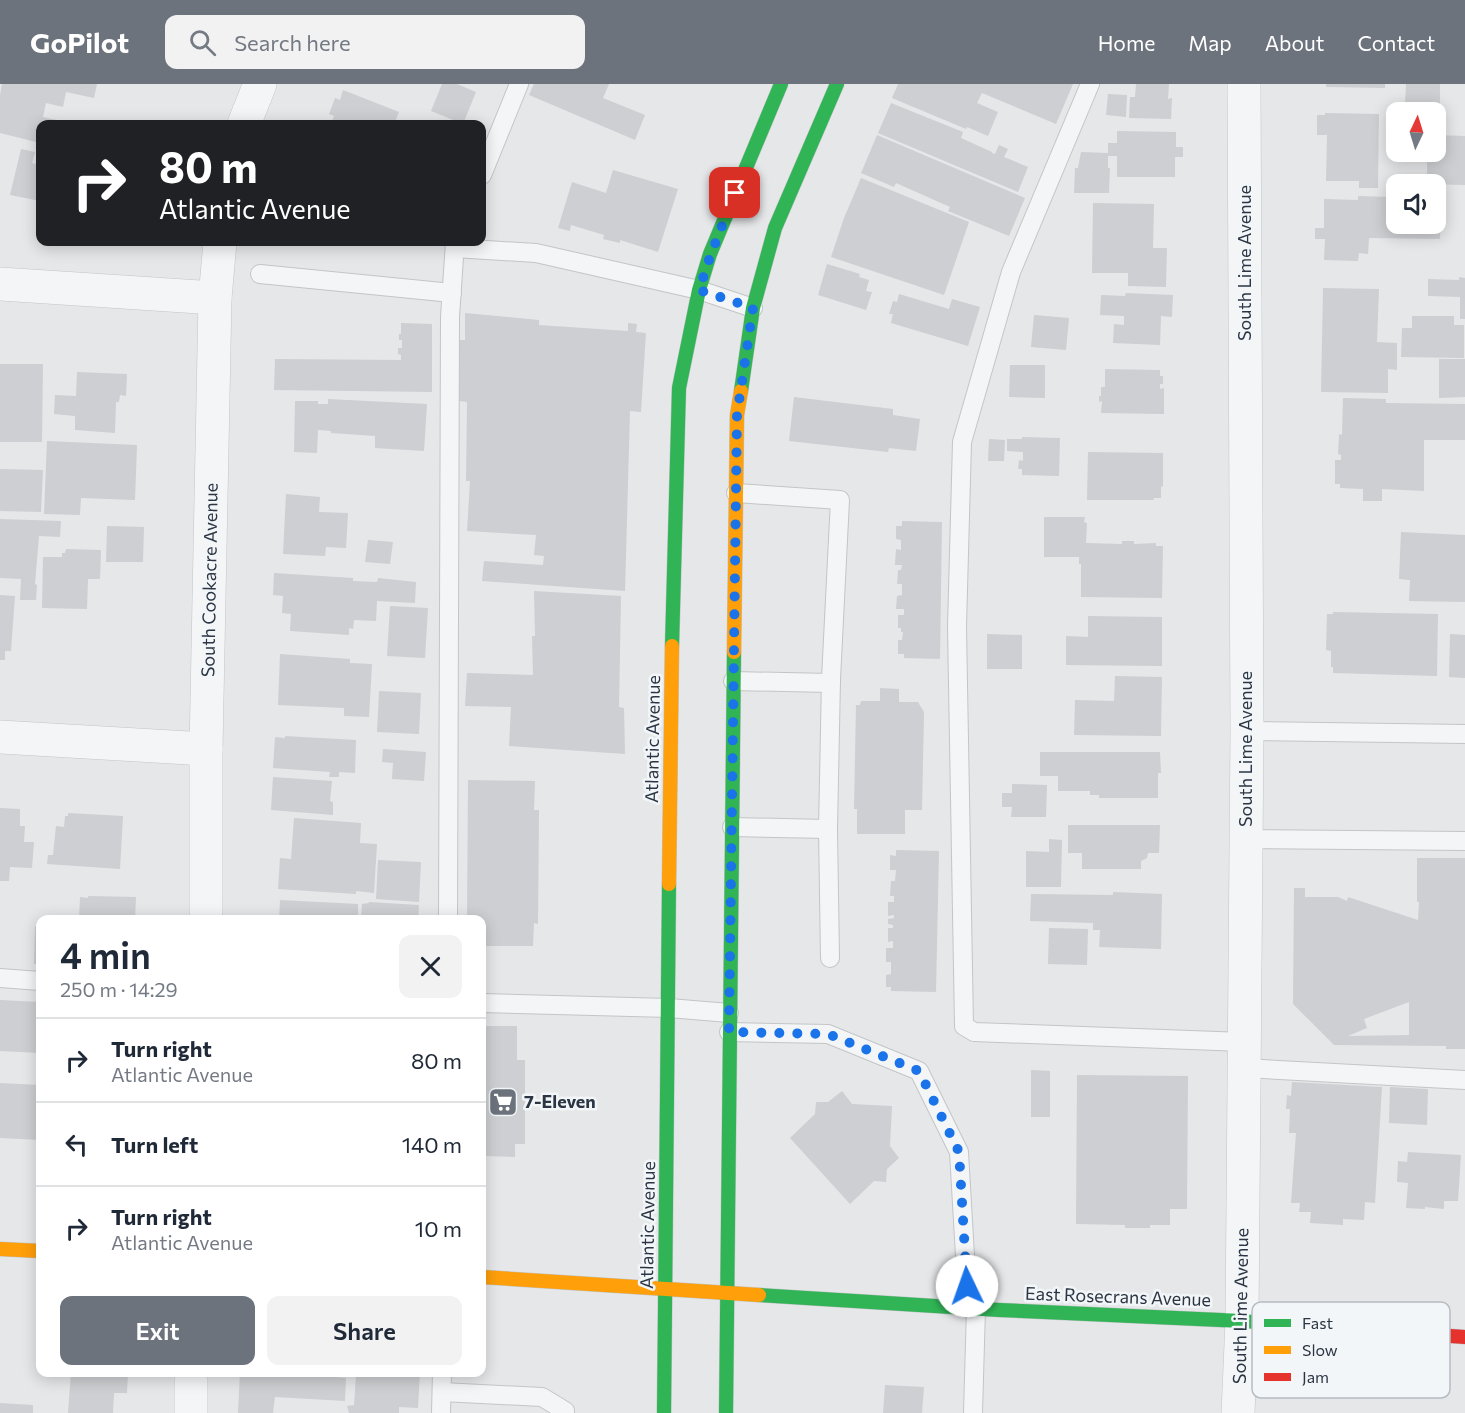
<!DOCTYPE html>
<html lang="en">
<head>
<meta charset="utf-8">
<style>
	body { margin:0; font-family:Commissioner,sans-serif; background:#f2f2f3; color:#1f2937; height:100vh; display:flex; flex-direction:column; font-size:22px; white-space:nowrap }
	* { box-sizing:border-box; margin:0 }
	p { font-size:20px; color:#747a83 }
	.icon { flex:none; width:33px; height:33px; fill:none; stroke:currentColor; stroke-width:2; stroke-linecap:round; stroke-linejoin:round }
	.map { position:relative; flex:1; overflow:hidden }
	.side { position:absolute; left:36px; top:831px; width:450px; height:462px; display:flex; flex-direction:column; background:#fff; border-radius:12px; box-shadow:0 3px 15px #0003 }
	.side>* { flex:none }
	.banner { position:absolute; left:36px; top:36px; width:450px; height:126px; border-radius:12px; box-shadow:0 3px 15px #0003; background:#202124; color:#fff; overflow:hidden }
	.needle { width:39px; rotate:4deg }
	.fabs { position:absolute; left:1386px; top:18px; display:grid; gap:12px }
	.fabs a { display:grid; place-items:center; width:60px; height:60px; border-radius:12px; background:#fff; box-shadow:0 3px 15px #0003; font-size:30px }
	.pin { position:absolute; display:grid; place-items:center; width:51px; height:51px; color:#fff; margin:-26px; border-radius:12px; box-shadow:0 3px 9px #0006 }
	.me { position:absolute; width:66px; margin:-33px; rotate:357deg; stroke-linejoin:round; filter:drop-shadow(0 0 4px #0008) }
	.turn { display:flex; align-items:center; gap:21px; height:126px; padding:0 24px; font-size:27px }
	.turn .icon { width:78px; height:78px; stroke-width:2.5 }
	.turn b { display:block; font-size:42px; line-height:51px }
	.round { display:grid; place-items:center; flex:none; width:63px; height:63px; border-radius:12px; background:#f2f2f3 }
	.headline { display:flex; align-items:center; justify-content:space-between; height:102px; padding:0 24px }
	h1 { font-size:36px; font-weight:600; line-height:45px }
	.cta { display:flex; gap:12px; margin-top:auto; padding:12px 24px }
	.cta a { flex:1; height:69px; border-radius:12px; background:#6c737d; color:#fff; font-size:24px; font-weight:600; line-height:69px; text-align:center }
	.cta a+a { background:#f2f2f3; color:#1f2937 }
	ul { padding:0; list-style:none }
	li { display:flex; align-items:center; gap:18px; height:84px; padding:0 24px; border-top:2px solid #e0e1e3 }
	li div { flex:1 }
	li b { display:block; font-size:22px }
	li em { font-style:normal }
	header { display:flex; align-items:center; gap:36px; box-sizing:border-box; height:84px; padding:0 30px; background:#6c737d; color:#fff }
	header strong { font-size:28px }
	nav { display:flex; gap:33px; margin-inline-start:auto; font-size:21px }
	.search { width:420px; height:54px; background:#f2f2f3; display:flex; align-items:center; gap:15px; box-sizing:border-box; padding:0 21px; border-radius:12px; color:#747a83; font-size:22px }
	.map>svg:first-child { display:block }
	.building { fill:#cdcfd2; fill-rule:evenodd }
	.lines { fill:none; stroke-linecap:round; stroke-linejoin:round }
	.lane-casing { stroke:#c3c5c7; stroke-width:20 }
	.street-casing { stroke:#c3c5c7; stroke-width:34 }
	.fast-casing { stroke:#c2c4c7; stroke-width:15 }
	.slow-casing { stroke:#c2c4c7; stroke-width:15 }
	.jam-casing { stroke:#c2c4c7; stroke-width:15 }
	.lane { stroke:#f4f5f6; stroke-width:18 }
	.street { stroke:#f4f5f6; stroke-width:33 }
	.fast { stroke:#30b455; stroke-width:14 }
	.slow { stroke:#ff9f0a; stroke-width:14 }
	.jam { stroke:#e5322d; stroke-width:14 }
	.route { stroke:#1a73e8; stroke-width:10; stroke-dasharray:0 18 }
	.labels { text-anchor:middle; stroke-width:5; stroke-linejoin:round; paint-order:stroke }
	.street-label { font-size:18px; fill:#2b3543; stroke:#f3f6f8 }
	.poi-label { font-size:18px; font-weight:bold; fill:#2b3543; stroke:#f3f6f8; text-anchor:start }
	.key { fill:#f3f6f8; stroke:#b7bcc2; stroke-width:1.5 }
	.key-label { font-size:16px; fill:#2b3543 }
</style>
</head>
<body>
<header>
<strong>GoPilot</strong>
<div class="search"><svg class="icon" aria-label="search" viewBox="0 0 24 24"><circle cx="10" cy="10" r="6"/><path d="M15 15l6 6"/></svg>Search here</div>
<nav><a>Home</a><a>Map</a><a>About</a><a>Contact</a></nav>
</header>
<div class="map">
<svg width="1465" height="1329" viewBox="0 0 1465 1329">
	<rect width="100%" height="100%" fill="#e5e7e9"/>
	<!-- building -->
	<g class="building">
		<path d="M2,0H97L94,14L66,8L63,23L46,19L43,33L57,36L56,40H40V59L0,49V11Z"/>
		<path d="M442,0H457L476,8L463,40L431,27Z"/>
		<path d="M534,0H609L603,14L645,31L635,56L529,11Z"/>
		<path d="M898,0H1073L1056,40L982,9L977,19L998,28L988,52L967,43L966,45L892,14Z"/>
		<path d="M1136,0H1169L1168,15L1172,14L1171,35L1129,34L1130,13H1135Z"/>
		<path d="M1326,0H1385V4L1326,3Z"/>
		<path d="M1406,0H1440V20H1405Z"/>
		<path d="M343,6L399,28L394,40H327L329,36L332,37L334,32L329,30L335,14L340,16Z"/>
		<path d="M1108,10L1127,11L1126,33L1106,31Z"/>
		<path d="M891,19L963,48L961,54L992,68V69L995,70L999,61L1008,65L1004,73L1028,83L1018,108L878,49Z"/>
		<path d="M1325,29L1379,30L1378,104H1359V97H1326L1327,51H1317V31H1325Z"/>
		<path d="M1117,47L1176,48V63H1183V73H1175V93H1117V72H1108V84H1110L1109,109H1074L1075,84H1078L1081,68L1108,69V59H1117Z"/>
		<path d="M877,51L1025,114L1009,152L948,127L950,123L896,99L894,103L861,89Z"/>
		<path d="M1436,51L1465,52V101L1427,100V68H1436Z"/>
		<path d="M21,65L35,68L32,79L40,81V117L10,111Z"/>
		<path d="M613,86L678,105L658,168L620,156V159L603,155L604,151L571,141L570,147L558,144L572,98L606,109Z"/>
		<path d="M861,94L969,138L944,211L831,173L844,134Z"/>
		<path d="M1358,112L1393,113L1396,114V140H1436V117H1441L1440,155L1369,154L1368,170L1359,169L1358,177L1324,176L1325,155H1315V144H1324V115L1358,116Z"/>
		<path d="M1093,119L1154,120L1153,164H1167L1166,203L1128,202V189H1092Z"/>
		<path d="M827,180L860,190L859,193L869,196L866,207L872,208L866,226L818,211Z"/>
		<path d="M1459,193L1465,194V235H1460V213L1428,212V195L1459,196Z"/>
		<path d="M1323,204L1379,205L1377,258L1397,259V286L1388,285V309L1321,308Z"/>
		<path d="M1126,209L1173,211L1172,233L1161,232L1160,261L1113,259L1114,240L1124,241V232L1100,231L1101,211L1125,212Z"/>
		<path d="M899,210L949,225L952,215L980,223L968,262L891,239L893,230H889L893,217L897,218Z"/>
		<path d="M465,229L539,236V241L628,247V239L637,240L636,248L646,249L641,328L630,327L625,507L482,497L484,477L543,481L544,472L534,471L536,451L467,447L470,397H466L467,318L459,317V256H465Z"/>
		<path d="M1034,231L1069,234L1066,266L1031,263Z"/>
		<path d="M1412,232H1454V241H1464V274L1401,273L1402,244H1412Z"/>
		<path d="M401,239L432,240V308L274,306L275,275L401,276V271L398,270V264H402V256H399V250H401Z"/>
		<path d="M1439,275H1465V313L1439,314Z"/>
		<path d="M0,280H43L42,358H0Z"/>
		<path d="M1010,281H1045V314L1009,313Z"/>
		<path d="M1105,285L1160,286V292H1163V300H1160V305L1164,304V330L1101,329L1102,317L1099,318V312H1101V303H1105Z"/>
		<path d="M77,288L127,290L126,312L120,311L119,318H116L115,349L75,346V332L54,330L55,311L76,312Z"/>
		<path d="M794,313L893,325V331L920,335L916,367L889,364L888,368L789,357Z"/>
		<path d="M1343,314L1386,315V319L1465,320V356H1424V407L1382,405V417H1363V405L1340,404V400H1335V376H1341V371L1338,370L1339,350L1342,351Z"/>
		<path d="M328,315L427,320L424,367L375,364V352L331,349V347L318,346L317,369L294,368L295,317H318V320H328Z"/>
		<path d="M1022,353L1060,354L1059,392L1022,391V385H1018L1019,376L1023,377V368L1007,367V355H1022Z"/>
		<path d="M989,355L1005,356L1004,377H988Z"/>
		<path d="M47,357L137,361L135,416L81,414L80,431L44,430Z"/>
		<path d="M1088,368L1163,369V402L1161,403V414H1154L1153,416H1087Z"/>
		<path d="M0,385L43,386L41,428L0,427Z"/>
		<path d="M286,410L320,413L319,428L348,429L346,464L326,463L325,472L283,470Z"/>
		<path d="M1044,433H1085L1084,438L1087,439L1086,459L1122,460V457H1134V460L1156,459V462H1163L1162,514L1081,513V480H1079V473H1044Z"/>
		<path d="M0,435L61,437L60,453L39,452L35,500L37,501L36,516H20L21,495L0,494Z"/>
		<path d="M902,437L942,438L940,575L904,574V570H898V556H902L903,548H901V544H898V531H904V525H896L897,512L902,511V500H897L898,486H901L902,481H895L896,465L901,466V456L896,455V442H902Z"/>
		<path d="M107,442L144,443L143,478H106Z"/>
		<path d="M1401,448L1465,451V518L1409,517L1410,496L1399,495Z"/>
		<path d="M368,456L393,458L390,480L365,478Z"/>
		<path d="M66,465L101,466L100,495H88L87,525L42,524L43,473H62V469H65Z"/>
		<path d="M274,489L353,494V497L377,498L378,494L416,498L415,519L377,517L376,537L354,536L353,545L349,544V551L290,547L291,530L282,529L283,512L273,511Z"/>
		<path d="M534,507L621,512L619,623L624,624L625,670L509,662L511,623L465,622L467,589L533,591L532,552H535Z"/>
		<path d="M0,511L15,512L11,567H5V576H0Z"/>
		<path d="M390,522L428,524L425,574L387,572Z"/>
		<path d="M1333,528L1438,530L1437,592L1333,589V583H1331V567L1326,566L1327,530H1333Z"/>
		<path d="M1088,532L1162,533V582L1066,581V552L1088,553Z"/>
		<path d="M987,550L1022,551V585H987Z"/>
		<path d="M1450,550L1465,551V594L1449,593Z"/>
		<path d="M280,570L350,575V579L372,580L369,633L344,632V624L278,621Z"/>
		<path d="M1115,592L1162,593L1161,652L1074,651L1075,616L1114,617Z"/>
		<path d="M880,604L899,605V618H918L924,628L922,726H905V750H857V725H854L856,621H860L861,617H880Z"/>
		<path d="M379,607L421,609L419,650L377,648Z"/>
		<path d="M285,652L356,656L355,689L339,688V693H329L330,688L273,684L275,653L285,654Z"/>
		<path d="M383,665L426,668L424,697L392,695L393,679L382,678Z"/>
		<path d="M1040,668H1160L1161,689H1158V714H1099V711H1090V707H1058V692H1040Z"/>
		<path d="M273,693L332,697L330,717L333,718V731L271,726Z"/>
		<path d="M468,696L535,697L534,726H539L538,840L534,839L533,862H482V836H467Z"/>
		<path d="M1012,700L1047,701L1046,733H1011L1012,723H1002V709H1012Z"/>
		<path d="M0,724L20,725V742H25L24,758H34L32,784L10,783L9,797H0Z"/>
		<path d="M68,729L123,732L120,785L47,780L48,771H53L56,742L64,743L65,732H68Z"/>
		<path d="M294,734L361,739L360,759L377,760L374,809L356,807V810L278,805L280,774L291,775Z"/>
		<path d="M1068,741H1160L1159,769H1148L1147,774L1141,777V785H1082V769H1068Z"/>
		<path d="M1049,755L1062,756L1061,803H1026V767L1049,768Z"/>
		<path d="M896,766L939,767L936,908L891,907V903H886V891L891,890V878H886V864H893V857L888,858V844H893V841L888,840V835L894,834V831L888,832V818H894V812H890L891,797H895L896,786H890V771L896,772Z"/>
		<path d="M1417,774H1465V965H1446V962L1334,961L1293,920L1294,804H1305V813H1338L1347,817L1348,813L1418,836L1419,818H1417ZM1409,918V951L1348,952L1367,944L1364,935Z"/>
		<path d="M378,776L421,778L419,818L376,815Z"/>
		<path d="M1113,808L1162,810L1161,865L1099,863L1100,846H1093V839L1030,837L1031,810L1113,811Z"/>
		<path d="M88,812L136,813L135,836H79L80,813L88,814Z"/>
		<path d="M280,816L358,820V836H279Z"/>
		<path d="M369,818L419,821L418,836L361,835L362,820L369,819Z"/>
		<path d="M35,842H40V880H34Z"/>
		<path d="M1049,844L1088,845L1087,881L1048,880Z"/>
		<path d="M0,916L40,918V969L0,967Z"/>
		<path d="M482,942H517V976H525V1060H515V1073L482,1072Z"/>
		<path d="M1031,986L1050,987V1033H1031Z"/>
		<path d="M1077,991L1188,992L1187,1125H1170V1141H1150V1144H1125V1141L1076,1140Z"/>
		<path d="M1292,998L1382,1003L1375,1119L1365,1118L1364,1136L1343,1135V1141L1310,1139L1311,1128H1299L1300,1119H1291L1296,1049H1289L1290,1025H1286L1287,1011L1291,1012Z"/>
		<path d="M0,999L40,1001V1056L0,1054Z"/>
		<path d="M1390,1003L1428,1005L1427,1041L1389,1039Z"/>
		<path d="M842,1007L852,1020L892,1022L890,1062L899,1074L887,1085L886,1098L874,1097L850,1120L790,1054L815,1030L816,1018H828Z"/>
		<path d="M1408,1068L1461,1071L1458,1117H1444V1125L1425,1123V1125L1406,1124L1408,1099L1397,1098L1398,1077L1407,1078Z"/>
		<path d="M71,1288H128L127,1309H114L113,1329H68Z"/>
		<path d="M240,1288H334V1293L346,1294L345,1317L275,1313L273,1329H238Z"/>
		<path d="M349,1288H420L418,1324L399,1323V1329H349L347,1322L354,1321L356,1291H349Z"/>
		<path d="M885,1301L924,1303L922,1329H883Z"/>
		<path d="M0,1319L33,1321V1329H0Z"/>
	</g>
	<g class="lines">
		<!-- lane casing -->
		<g class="lane-casing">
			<g id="lane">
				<path d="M1090,0L1011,188L962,358L957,543L964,942L974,948L1244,958"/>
				<path d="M482,91L519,0"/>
				<path d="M455,164L536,169L699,206L753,224"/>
				<path d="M260,190L452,209"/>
				<path d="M736,409L840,416L831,595L828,745L830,874"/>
				<path d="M733,597L831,599"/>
				<path d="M1247,647L1465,650"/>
				<path d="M732,743L828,745"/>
				<path d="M1246,755L1465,757"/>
				<path d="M448,836L450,233L455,158"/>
				<path d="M0,894L40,897"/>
				<path d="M482,919L669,924L729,929"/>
				<path d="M729,948L828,950L919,987L959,1068L968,1224"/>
				<path d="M1244,984L1465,996"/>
				<path d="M442,1308L542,1313L565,1327V1329"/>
				<path d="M441,1329L442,1288"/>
				<path d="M973,1329L976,1224"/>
			</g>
		</g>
		<!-- street casing -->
		<g class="street-casing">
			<g id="street">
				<path d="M244,40L260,0"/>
				<path d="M0,200L215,214"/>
				<path d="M0,653L206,665"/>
				<path d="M206,836V665L215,214L220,158"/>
				<path d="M191,1329V1288"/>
				<path d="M1238,1329L1242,1237L1247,647L1244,0"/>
			</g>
		</g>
		<!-- fast casing -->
		<g class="fast-casing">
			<g id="fast">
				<path d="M741,307L753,224L775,144L837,0"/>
				<path d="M672,562L679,304L699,206L710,170L781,0"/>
				<path d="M759,1211L999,1226L1242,1237L1308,1242"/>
				<path d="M664,1329L669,800"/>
				<path d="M726,1329L734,568"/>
			</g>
		</g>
		<!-- slow casing -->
		<g class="slow-casing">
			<g id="slow">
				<path d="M734,568L737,331L741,307"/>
				<path d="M669,800L672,562"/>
				<path d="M0,1165L40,1167"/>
				<path d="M482,1193L759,1211"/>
			</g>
		</g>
		<!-- jam casing -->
		<g class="jam-casing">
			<path id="jam" d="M1308,1242L1465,1253"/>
		</g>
		<!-- lane -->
		<use href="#lane" class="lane"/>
		<!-- street -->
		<use href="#street" class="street"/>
		<!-- fast -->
		<use href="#fast" class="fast"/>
		<!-- slow -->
		<use href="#slow" class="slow"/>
		<!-- jam -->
		<use href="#jam" class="jam"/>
	</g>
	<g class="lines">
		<!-- route -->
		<path class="route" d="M735,109L711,170L699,206L753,224L737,331L729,948L828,950L919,987L959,1068L967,1202"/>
	</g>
	<!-- icons -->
	<defs>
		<g id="supermarket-square" transform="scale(1.5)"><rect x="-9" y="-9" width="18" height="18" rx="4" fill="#6c737d" stroke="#f3f6f8"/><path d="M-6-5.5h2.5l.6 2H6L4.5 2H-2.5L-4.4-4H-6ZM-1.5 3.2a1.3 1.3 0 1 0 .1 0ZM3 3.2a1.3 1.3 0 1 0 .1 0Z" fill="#fff"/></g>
	</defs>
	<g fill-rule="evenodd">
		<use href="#supermarket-square" x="503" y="1018"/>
	</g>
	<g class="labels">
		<!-- street labels -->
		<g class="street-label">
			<text transform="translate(1245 179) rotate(-90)" y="6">South Lime Avenue</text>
			<text transform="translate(210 496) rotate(-89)" y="6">South Cookacre Avenue</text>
			<text transform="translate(653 655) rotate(-89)" y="6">Atlantic Avenue</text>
			<text transform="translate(1246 665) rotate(-90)" y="6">South Lime Avenue</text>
			<text transform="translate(648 1141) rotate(-89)" y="6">Atlantic Avenue</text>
			<text transform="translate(1118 1213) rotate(2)" y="6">East Rosecrans Avenue</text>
			<text transform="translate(1241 1222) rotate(-89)" y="6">South Lime Avenue</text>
		</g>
		<!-- poi labels -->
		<g class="poi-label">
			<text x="524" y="1024">7-Eleven</text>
		</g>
	</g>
	<!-- legend -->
	<rect x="1252" y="1218" width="198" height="96" rx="9" class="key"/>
	<rect x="1264" y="1235" width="27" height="8" fill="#30b455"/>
	<rect x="1264" y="1262" width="27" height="8" fill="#ff9f0a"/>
	<rect x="1264" y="1289" width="27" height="8" fill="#e5322d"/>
	<g class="key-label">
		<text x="1302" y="1245">Fast</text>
		<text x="1302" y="1272">Slow</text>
		<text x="1302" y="1299">Jam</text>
	</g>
</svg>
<div class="fabs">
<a><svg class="needle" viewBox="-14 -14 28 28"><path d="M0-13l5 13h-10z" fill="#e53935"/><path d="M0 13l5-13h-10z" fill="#747a83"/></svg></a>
<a><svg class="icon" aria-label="sound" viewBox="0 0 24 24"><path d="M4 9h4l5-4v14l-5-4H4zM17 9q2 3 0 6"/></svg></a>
</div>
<div class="pin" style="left:735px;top:109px;background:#d93025"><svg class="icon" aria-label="arrive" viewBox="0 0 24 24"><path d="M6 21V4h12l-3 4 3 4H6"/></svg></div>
<svg class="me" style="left:967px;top:1202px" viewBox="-20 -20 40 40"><circle r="19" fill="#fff"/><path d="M0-13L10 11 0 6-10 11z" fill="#1a73e8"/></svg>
<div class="banner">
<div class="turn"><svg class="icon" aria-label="right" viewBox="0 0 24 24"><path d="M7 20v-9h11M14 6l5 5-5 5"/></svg><div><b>80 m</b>Atlantic Avenue</div></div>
</div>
<section class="side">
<div class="headline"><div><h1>4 min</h1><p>250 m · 14:29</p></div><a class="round"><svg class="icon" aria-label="close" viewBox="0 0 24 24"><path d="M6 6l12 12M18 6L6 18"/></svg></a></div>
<ul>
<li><svg class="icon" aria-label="right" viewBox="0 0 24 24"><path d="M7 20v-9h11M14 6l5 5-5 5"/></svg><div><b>Turn right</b><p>Atlantic Avenue</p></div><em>80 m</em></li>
<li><svg class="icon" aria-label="left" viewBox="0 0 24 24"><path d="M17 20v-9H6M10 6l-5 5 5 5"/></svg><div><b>Turn left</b></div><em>140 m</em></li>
<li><svg class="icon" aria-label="right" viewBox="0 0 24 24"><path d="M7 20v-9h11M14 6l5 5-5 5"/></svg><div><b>Turn right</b><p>Atlantic Avenue</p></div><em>10 m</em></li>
</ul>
<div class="cta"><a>Exit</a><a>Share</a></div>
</section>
</div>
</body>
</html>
